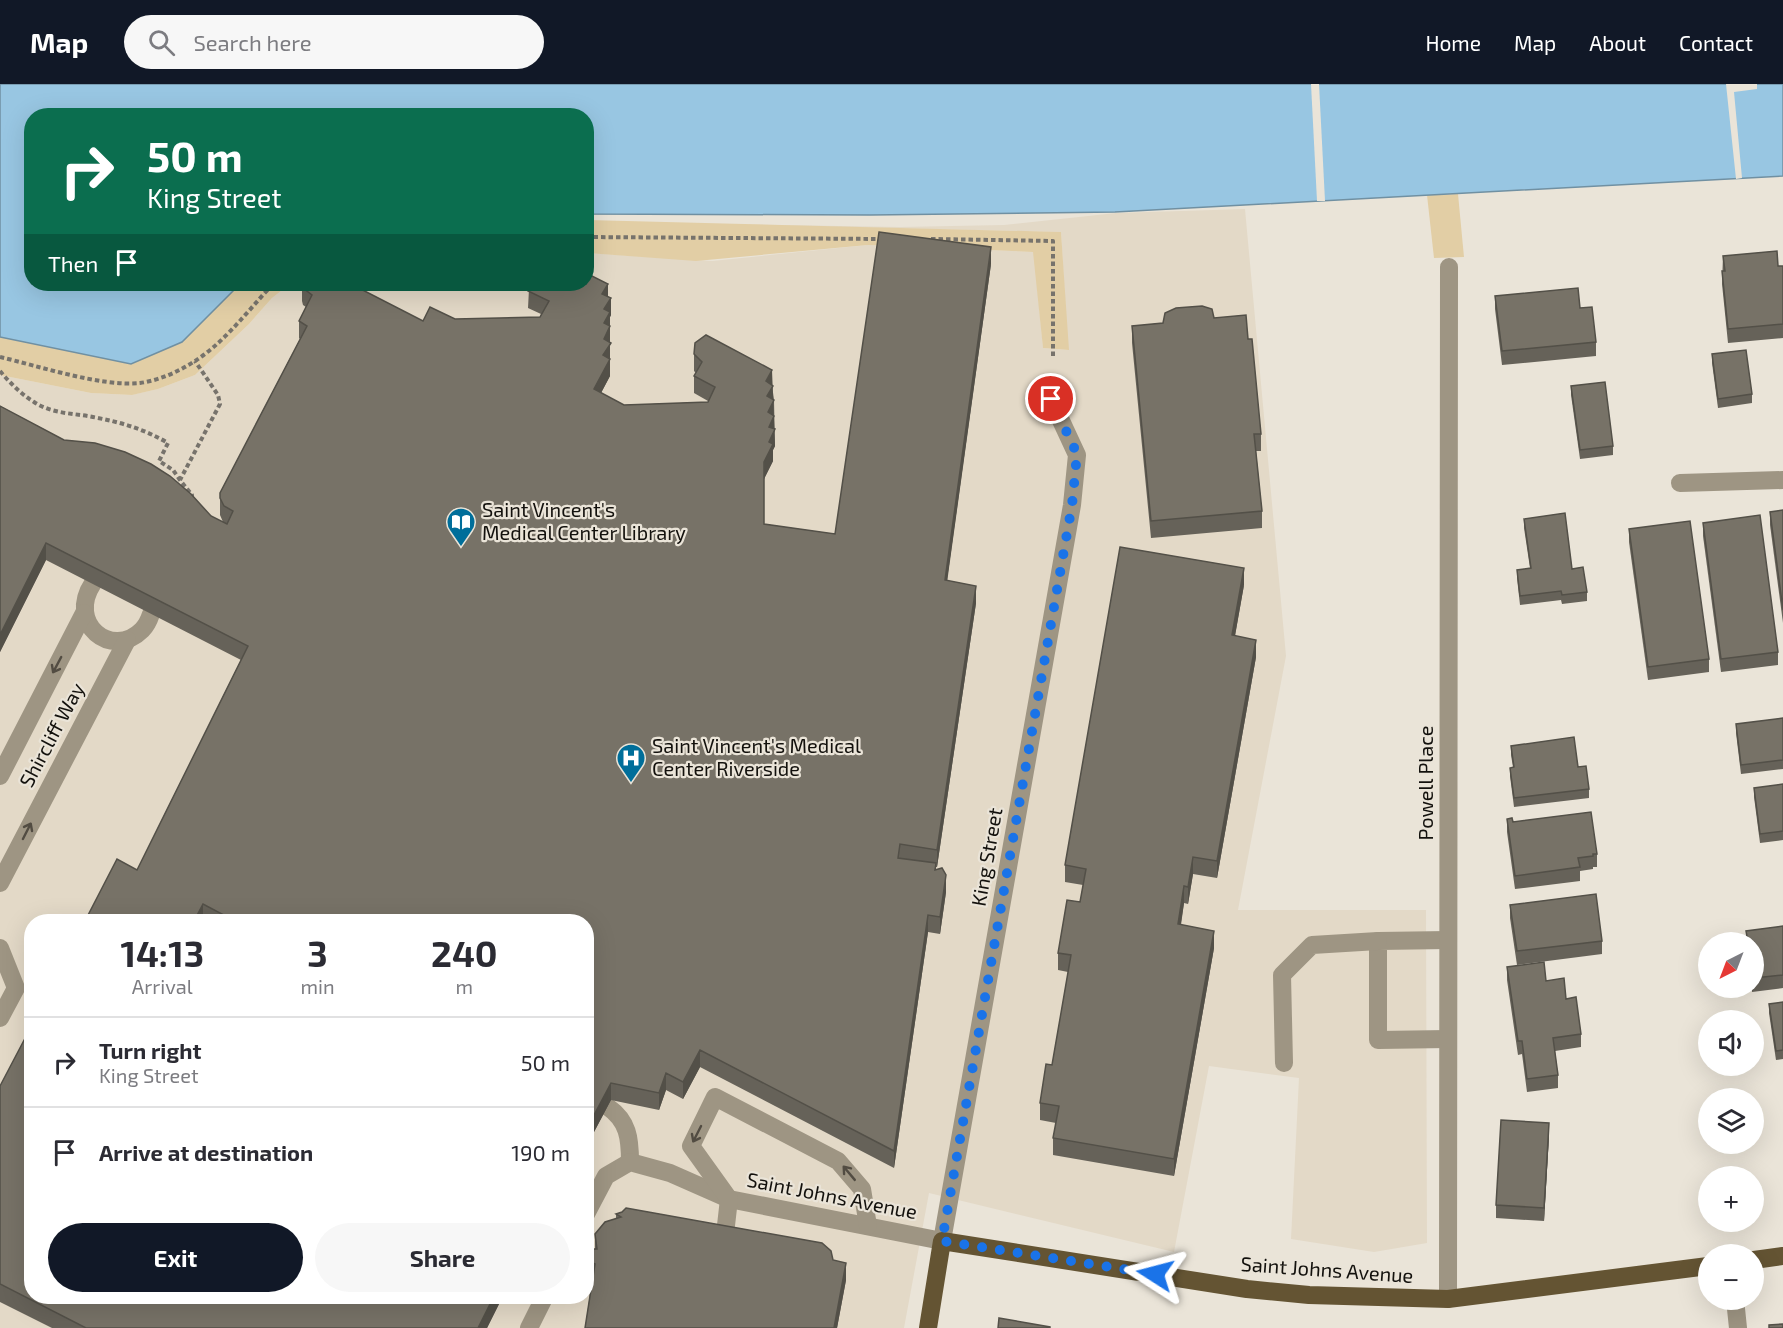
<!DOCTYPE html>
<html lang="en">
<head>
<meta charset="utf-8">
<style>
	body { margin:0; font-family:"Exo 2",sans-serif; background:#f7f7f7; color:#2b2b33; height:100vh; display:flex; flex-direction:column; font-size:22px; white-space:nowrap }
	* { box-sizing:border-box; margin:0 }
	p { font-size:20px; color:#7c7c81 }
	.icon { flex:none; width:33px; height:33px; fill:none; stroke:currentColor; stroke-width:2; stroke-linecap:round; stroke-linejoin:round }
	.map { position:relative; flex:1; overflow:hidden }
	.details { position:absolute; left:24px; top:830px; width:570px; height:390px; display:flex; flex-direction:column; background:#fff; border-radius:24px; box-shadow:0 6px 24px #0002 }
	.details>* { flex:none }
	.top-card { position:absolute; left:24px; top:24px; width:570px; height:183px; border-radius:24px; box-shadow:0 6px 24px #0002; background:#0b6e4f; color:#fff; overflow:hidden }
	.needle { width:39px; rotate:222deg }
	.tools { position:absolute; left:1698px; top:848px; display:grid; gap:12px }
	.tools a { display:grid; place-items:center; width:66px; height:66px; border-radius:50%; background:#fff; box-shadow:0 6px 24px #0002; font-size:30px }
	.pin { position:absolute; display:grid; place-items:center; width:51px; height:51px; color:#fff; margin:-26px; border:3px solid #fff; border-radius:50%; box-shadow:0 2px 6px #0007 }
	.me { position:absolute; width:66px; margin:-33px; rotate:279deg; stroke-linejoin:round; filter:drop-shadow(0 0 4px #0008) }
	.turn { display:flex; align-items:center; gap:21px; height:126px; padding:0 24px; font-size:27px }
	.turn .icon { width:78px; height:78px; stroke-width:2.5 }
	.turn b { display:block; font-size:42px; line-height:51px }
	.then { display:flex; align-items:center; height:57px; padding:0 24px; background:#0003; gap:12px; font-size:22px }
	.eta { display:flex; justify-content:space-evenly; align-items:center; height:102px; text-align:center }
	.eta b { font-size:36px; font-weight:700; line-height:42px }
	.action { display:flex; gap:12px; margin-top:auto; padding:12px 24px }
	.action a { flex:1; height:69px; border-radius:36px; background:#111827; color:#fff; font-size:24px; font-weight:700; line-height:69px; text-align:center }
	.action a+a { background:#f7f7f7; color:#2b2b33 }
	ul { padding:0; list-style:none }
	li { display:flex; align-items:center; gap:18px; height:90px; padding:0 24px; border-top:2px solid #e1e1e2 }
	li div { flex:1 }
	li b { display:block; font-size:22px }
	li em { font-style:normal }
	header { display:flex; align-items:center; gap:36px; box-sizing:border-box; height:84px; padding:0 30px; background:#111827; color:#fff }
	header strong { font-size:28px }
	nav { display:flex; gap:33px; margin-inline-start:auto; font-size:21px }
	.search { width:420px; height:54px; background:#f7f7f7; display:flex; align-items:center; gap:15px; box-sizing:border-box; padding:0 21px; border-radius:33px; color:#7c7c81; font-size:22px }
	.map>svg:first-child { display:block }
	.built { fill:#e3d9c7; fill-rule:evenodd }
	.green { fill:#e2cea5 }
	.water { fill:#98c6e2; stroke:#7090a2; stroke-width:1.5 }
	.pier { fill:#eae4d8 }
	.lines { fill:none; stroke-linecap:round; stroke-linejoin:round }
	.path { stroke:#77736c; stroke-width:4; stroke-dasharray:4.5 3; stroke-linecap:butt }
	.minor { stroke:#9e9583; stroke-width:18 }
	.major { stroke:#645433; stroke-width:18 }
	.wall { fill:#666259 }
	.shaded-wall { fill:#535048 }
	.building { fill:#777267; stroke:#535048; stroke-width:1.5 }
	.oneway { stroke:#524c42 }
	.route { stroke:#1a73e8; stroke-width:10; stroke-dasharray:0 18 }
	.labels { text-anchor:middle; stroke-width:4.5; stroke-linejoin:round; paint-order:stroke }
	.poi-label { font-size:20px; fill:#13110d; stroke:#eae4d8; text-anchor:start }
	.street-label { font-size:20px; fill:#13110d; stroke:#eae4d8 }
</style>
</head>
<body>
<header>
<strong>Map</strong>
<div class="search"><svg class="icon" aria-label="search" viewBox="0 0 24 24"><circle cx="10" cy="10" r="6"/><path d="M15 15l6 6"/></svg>Search here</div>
<nav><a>Home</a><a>Map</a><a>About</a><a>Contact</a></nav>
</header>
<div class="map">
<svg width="1783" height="1244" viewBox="0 0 1783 1244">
	<rect width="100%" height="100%" fill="#eae4d8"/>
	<!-- built -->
	<path class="built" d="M1245,125L1286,572L1238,826H1426L1427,1159L1374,1168L1291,1155L1299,994L1209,982L1174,1168L929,1109L904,1244H0V291L91,309L131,311L158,305L195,291L249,240L272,214L290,200H586L587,169L712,177L868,161L1034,168L1043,264L1068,266L1061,148L709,140L900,143L1004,141L1116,129ZM32,837H586V1212H32Z"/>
	<!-- green -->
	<g class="green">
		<path d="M1458,110L1464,173L1434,174L1427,111Z"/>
		<path d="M587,136L1061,148L1069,266L1043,264L1033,168L868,161L696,177L587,169Z"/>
		<path d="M240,200H290L272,214L249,240L195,291L158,305L132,311L91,309L0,291V253L131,280L182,258Z"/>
	</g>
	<!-- water -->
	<path class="water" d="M0,0H1783V92L1115,128L870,131L587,130L586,32H32V200H240L182,258L131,280L0,253Z"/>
	<!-- pier -->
	<g class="pier">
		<path d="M1311,0H1319L1325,117H1317Z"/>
		<path d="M1726,0H1757V5L1734,8L1742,94L1736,95Z"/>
	</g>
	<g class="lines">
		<!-- path -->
		<g class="path">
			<path d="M586,153L882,155"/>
			<path d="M931,155L1053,157V272"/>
			<path d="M0,273C39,282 101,303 140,299C168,295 196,279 217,260C237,242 255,219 273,200"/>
			<path d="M0,287C10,299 21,310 34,318C52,330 73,329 93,333C120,338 144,345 168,359L159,377L173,386L180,396"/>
			<path d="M192,415V411L180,396L220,320L218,311L195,277"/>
		</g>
		<!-- minor -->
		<g class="minor">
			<path d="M1680,399L1783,396"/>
			<path d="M93,499C66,540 112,576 142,546C146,542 149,536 151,530"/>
			<path d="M0,692L84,529"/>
			<path d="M0,799L127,556"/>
			<path d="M1448,856L1378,857V956L1448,955"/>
			<path d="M0,864L16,904L0,934"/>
			<path d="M1284,979L1282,891L1312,861L1378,857"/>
			<path d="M608,1023C628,1037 630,1054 630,1078"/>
			<path d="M586,1130L606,1092L630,1078L670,1089L729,1115L942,1157L1072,421L1077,371L1051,315"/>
			<path d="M724,1159L729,1115L691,1062L715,1013L838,1077L862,1105L868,1142"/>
			<path d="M1448,1215L1449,183"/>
			<path d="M1735,1215L1738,1244"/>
			<path d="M529,1244L545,1212"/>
		</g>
		<!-- major -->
		<g class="major">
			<path d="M1754,1176L1783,1172"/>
			<path d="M928,1244L942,1157L1247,1205L1309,1211L1448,1215L1708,1182"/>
		</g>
	</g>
	<!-- wall -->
	<g class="wall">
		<path d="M1723,172L1778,182H1783V254L1728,259L1722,200Z"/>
		<path d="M991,180L947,496L976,519L937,783H936V785L946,808L940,850L928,848L894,1084L700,983L683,1015L666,1006L659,1026L611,1016L586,1063V837H204L137,786L241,576L46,476L0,568V322L64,356L223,438L220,431V409L300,255L299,254V237L306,223L303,221L302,217V200L423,237L540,233L541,230L528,224L529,205L527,200H586L608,212L611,231L610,233V292L601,309L624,321L708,318V317L694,309V292L696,289L694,287V270L772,301L774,316L775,362L773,366V377L764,395V440L835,450Z"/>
		<path d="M1495,212L1580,224L1596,258V272L1502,281L1495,225Z"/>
		<path d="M1214,234L1248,255L1261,350V367H1256L1262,427V444L1151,454L1132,259V242Z"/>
		<path d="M1712,270L1752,310V319L1718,324L1712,279Z"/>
		<path d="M1571,302L1613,362V371L1580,375L1571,311Z"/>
		<path d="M1783,426V539L1770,441V428Z"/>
		<path d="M1524,435L1572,485L1587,508V517L1562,520L1561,516L1520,521L1517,494V486L1530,484L1524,444Z"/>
		<path d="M1703,439L1778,568V581L1721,588L1703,452Z"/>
		<path d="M1629,445L1709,575V588L1648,596L1629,458Z"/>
		<path d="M1244,501L1235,552L1256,573L1217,794L1193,790L1188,820L1184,819L1181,841L1214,864L1174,1092L1053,1071V1054L1056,1039L1040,1036V1019L1052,981L1068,888L1058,886V869L1080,818L1083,801L1065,798V781Z"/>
		<path d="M1783,634V685L1741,690L1736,649V640Z"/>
		<path d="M1511,662L1578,683L1589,705V714L1514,723L1510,692V684L1513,683L1511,671Z"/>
		<path d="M1783,700V756L1760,759L1754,713V704Z"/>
		<path d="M1507,735L1513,738L1597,770V783H1593V785L1580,787V797L1515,805L1507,748Z"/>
		<path d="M1510,821L1602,857V870L1517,881L1510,834Z"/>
		<path d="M1783,842V904L1752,908V903H1754V858H1746V847Z"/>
		<path d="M1507,883L1546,897L1566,915L1581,950V963L1555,967L1558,991V1004L1527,1008L1522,970L1518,971L1507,896Z"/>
		<path d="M1783,918V975L1776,976L1769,929V920Z"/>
		<path d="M0,1002L32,1212H503L487,1244H52L0,1218Z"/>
		<path d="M1549,1052L1544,1137L1496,1134V1121Z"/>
		<path d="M616,1130L833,1176L846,1196L837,1244H585L592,1196L591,1195V1178L595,1165V1150L616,1134Z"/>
	</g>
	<!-- shaded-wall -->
	<g class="shaded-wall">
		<path d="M991,163V180L945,513V496Z"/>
		<path d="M608,200V217L602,210Z"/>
		<path d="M611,214V231L610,233V292L594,322V305L603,288L604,225Z"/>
		<path d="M772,286L775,362L773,366V377L764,395L766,297Z"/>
		<path d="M46,459V476L0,568V551Z"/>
		<path d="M1244,484V501L1232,568V551Z"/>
		<path d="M976,502V519L937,783V766Z"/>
		<path d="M1256,556V573L1217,794V777Z"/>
		<path d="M1193,773V790L1188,820V803Z"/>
		<path d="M946,791V808L940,850V833Z"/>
		<path d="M1184,802V819L1178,857V840Z"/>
		<path d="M203,820V837H194Z"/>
		<path d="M928,831V848L894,1084V1067Z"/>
		<path d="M1214,847V864L1174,1092V1075Z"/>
		<path d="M700,966V983L683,1015V998Z"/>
		<path d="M666,989V1006L659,1026V1009Z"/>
		<path d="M611,999V1016L586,1063V1046Z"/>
		<path d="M1549,1039V1052L1544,1137V1124Z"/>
		<path d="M846,1179V1196L837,1244H834Z"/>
		<path d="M494,1212H503L487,1244H478Z"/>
	</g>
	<!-- building -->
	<g class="building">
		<path d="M879,148L991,163L945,496L976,502L937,766L900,760L898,774L936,779L935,786L942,784L946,791L940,833L928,831L894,1067L700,966L683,998L666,989L659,1009L611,999L586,1046V837H235L203,820L194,837H85L117,775L137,786L248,562L46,459L0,551V322L64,356L95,359L125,368L151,380L170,392L191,410L211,432L227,440L233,427L224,422L220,414V409L307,242L299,237L312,211L303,204L302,200H351L423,237L430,223L455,235L540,233L549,217L528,207L532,200H586V189L608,200L602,210L611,214L604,225L610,228L604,239L610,242L604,255L611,259L603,271L610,275L594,305L624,321L708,318L715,303L694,292L702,278L694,270L695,259L706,251L772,286L766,297L773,302L767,312L774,316L768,328L774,332L769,343L775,345L769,358L773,360L764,378V440L835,450Z"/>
		<path d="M1777,167L1778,182H1783V240L1728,245L1722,187H1725L1723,172Z"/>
		<path d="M1578,204L1580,224L1592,223L1596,258L1502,267L1495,212Z"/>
		<path d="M1202,222L1212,225L1214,234L1246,231L1248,255H1252L1261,350H1254L1262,427L1151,437L1132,242L1163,239L1165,229L1176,224Z"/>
		<path d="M1746,266L1752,310L1718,315L1712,270Z"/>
		<path d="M1605,298L1613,362L1580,366L1571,302Z"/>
		<path d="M1783,426V526L1770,428Z"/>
		<path d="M1565,429L1572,485L1583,483L1587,508L1562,511L1561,507L1520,512L1517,486L1531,484L1524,435Z"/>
		<path d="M1760,431L1778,568L1721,575L1703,439Z"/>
		<path d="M1690,437L1709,575L1648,583L1629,445Z"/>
		<path d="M1120,463L1244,484L1232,551L1256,556L1217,777L1193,773L1188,803L1184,802L1178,840L1214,847L1174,1075L1053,1054L1059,1022L1040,1019L1046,980L1052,981L1071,871L1058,869L1067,816L1080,818L1086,785L1065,781Z"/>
		<path d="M1783,634V676L1741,681L1736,640Z"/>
		<path d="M1574,653L1578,683L1586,682L1589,705L1514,714L1510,684L1514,683L1511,662Z"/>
		<path d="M1783,700V747L1760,750L1754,704Z"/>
		<path d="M1591,728L1597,770H1593V772L1578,774L1580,783L1515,792L1507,735L1512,734L1513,738Z"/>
		<path d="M1596,810L1602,857L1517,867L1510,821Z"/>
		<path d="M1783,842V891L1754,894V858H1748L1746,847Z"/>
		<path d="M1544,878L1546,897L1564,894L1566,915L1576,913L1581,950L1553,954L1558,991L1527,995L1522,957H1518L1507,883Z"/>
		<path d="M1783,918V966L1776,967L1769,920Z"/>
		<path d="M32,941V1212H494L478,1244H86L0,1200V1002Z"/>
		<path d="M1501,1036L1549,1039L1544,1124L1496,1121Z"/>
		<path d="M626,1124L822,1159L831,1167L833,1176L846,1179L834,1244H585L595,1180L591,1178L593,1165H597L595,1150L605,1138L621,1133L616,1130L622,1128Z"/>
		<path d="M999,1234L1050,1243V1244H998Z"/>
		<path d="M1783,1240V1244H1769V1241Z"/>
	</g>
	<!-- one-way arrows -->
	<defs><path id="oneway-shaft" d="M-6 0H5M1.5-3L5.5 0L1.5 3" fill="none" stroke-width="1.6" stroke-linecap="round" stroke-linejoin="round" transform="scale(1.5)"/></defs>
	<g class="oneway">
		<use href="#oneway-shaft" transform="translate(57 581) rotate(118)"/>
		<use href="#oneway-shaft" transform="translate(27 747) rotate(-63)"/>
		<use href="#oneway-shaft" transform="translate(697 1050) rotate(117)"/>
		<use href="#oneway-shaft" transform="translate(849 1089) rotate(-130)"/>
	</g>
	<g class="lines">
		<!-- route -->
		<path class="route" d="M1051,315L1077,370L1072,421L942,1157L1155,1190"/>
	</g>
	<!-- icons -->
	<defs>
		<g id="library-pin" transform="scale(1.5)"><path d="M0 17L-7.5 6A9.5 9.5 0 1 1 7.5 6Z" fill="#006e9a" stroke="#eae4d8"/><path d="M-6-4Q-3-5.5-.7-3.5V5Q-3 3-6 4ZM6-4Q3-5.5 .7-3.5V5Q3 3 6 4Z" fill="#fff"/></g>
		<g id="hospital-pin" transform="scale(1.5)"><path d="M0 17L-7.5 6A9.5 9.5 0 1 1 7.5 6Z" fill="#006e9a" stroke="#eae4d8"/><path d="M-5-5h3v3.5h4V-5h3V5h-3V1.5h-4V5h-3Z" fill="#fff"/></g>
	</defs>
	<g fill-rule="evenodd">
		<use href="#library-pin" x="461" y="438"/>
		<use href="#hospital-pin" x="631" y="674"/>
	</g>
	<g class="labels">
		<!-- poi labels -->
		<g class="poi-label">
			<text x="482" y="433">Saint Vincent's<tspan x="482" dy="23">Medical Center Library</tspan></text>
			<text x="652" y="669">Saint Vincent's Medical<tspan x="652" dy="23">Center Riverside</tspan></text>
		</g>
		<!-- street labels -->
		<g class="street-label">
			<text transform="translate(52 651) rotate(-62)" y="7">Shircliff Way</text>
			<text transform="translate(1426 699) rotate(-90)" y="7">Powell Place</text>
			<text transform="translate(987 773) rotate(-80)" y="7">King Street</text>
			<text transform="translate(832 1112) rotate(11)" y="7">Saint Johns Avenue</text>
			<text transform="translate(1327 1186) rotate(4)" y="7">Saint Johns Avenue</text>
		</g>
	</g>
</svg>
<div class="tools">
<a><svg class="needle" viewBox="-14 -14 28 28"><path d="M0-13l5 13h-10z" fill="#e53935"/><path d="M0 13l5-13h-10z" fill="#7c7c81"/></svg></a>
<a><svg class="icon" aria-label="sound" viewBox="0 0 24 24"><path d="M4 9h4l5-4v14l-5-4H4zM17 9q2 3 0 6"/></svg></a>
<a><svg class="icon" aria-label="layers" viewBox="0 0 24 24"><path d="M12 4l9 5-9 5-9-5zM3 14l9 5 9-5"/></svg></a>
<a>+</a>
<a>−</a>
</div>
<div class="pin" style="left:1051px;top:315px;background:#d93025"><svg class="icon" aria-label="arrive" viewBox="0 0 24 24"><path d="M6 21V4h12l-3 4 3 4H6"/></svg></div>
<svg class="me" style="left:1155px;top:1190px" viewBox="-20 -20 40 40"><path d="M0-17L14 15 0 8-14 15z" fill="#1a73e8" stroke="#fff" stroke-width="4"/></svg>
<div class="top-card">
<div class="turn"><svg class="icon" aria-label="right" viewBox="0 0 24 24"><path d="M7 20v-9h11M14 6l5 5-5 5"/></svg><div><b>50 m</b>King Street</div></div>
<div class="then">Then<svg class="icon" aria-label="arrive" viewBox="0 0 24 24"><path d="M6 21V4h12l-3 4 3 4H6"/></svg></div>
</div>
<section class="details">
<div class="eta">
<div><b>14:13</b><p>Arrival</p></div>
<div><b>3</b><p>min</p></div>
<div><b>240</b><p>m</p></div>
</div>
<ul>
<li><svg class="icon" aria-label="right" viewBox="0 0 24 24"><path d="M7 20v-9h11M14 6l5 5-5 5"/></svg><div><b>Turn right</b><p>King Street</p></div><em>50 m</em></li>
<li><svg class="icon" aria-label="arrive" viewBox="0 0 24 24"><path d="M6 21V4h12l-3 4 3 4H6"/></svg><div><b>Arrive at destination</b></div><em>190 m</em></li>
</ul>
<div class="action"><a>Exit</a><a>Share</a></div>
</section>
</div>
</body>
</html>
